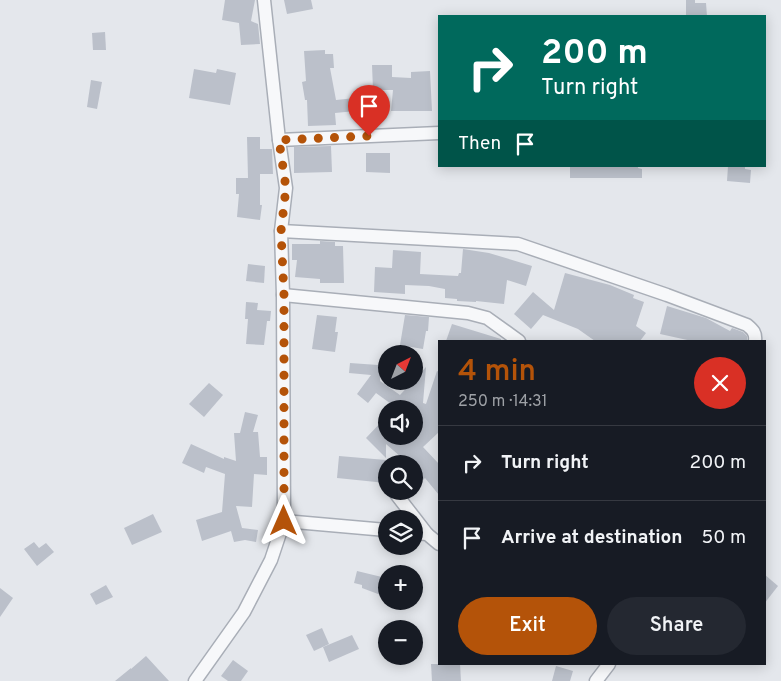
<!DOCTYPE html>
<html lang="en">
<head>
<meta charset="utf-8">
<style>
	body { margin:0; font-family:Overpass,sans-serif; background:#242831; color:#f1f3f6; height:100vh; display:flex; flex-direction:column; font-size:19px; white-space:nowrap }
	* { box-sizing:border-box; margin:0 }
	p { font-size:16px; color:#9ea1a6 }
	.icon { flex:none; width:28px; height:28px; fill:none; stroke:currentColor; stroke-width:2; stroke-linecap:round; stroke-linejoin:round }
	.map { position:relative; flex:1; overflow:hidden }
	.panel { position:absolute; left:438px; top:340px; width:328px; height:325px; display:flex; flex-direction:column; background:#171b24; border-radius:0px; box-shadow:0 2px 12px #0003 }
	.panel>* { flex:none }
	.top-card { position:absolute; left:438px; top:15px; width:328px; height:152px; border-radius:0px; box-shadow:0 2px 12px #0003; background:#00695c; color:#fff; overflow:hidden }
	.needle { width:32px; rotate:42deg }
	.controls { position:absolute; left:378px; top:345px; display:grid; gap:10px }
	.controls a { display:grid; place-items:center; width:45px; height:45px; border-radius:50%; background:#171b24; box-shadow:0 2px 12px #0003; font-size:25px }
	.pin { position:absolute; display:grid; place-items:center; width:42px; height:42px; color:#fff; margin:-51px -21px; border-radius:50% 50% 50% 0; rotate:-45deg; box-shadow:0 0 5px #0007 }
	.pin .icon { rotate:45deg }
	.me { position:absolute; width:55px; margin:-28px; rotate:0deg; stroke-linejoin:round; filter:drop-shadow(0 0 4px #0008) }
	.turn { display:flex; align-items:center; gap:18px; height:105px; padding:0 20px; font-size:22px }
	.turn .icon { width:65px; height:65px; stroke-width:2.5 }
	.turn b { display:block; font-size:35px; line-height:42px }
	.then { display:flex; align-items:center; height:48px; padding:0 20px; background:#0003; gap:10px; font-size:19px }
	.round { display:grid; place-items:center; flex:none; width:52px; height:52px; border-radius:26px; background:#242831 }
	.headline { display:flex; align-items:center; justify-content:space-between; height:85px; padding:0 20px }
	h1 { font-size:30px; font-weight:600; line-height:38px; color:#b45309 }
	.button { display:flex; gap:10px; margin-top:auto; padding:10px 20px }
	.button a { flex:1; height:58px; border-radius:30px; background:#b45309; color:#fff; font-size:20px; font-weight:600; line-height:58px; text-align:center }
	.button a+a { background:#242831; color:#f1f3f6 }
	ul { padding:0; list-style:none }
	li { display:flex; align-items:center; gap:15px; height:75px; padding:0 20px; border-top:1px solid #363941 }
	li div { flex:1 }
	li b { display:block; font-size:19px }
	li em { font-style:normal }
	.map>svg:first-child { display:block }
	.building { fill:#bbc0ca }
	.lines { fill:none; stroke-linecap:round; stroke-linejoin:round }
	.minor-casing { stroke:#a9aeb7; stroke-width:15 }
	.minor { stroke:#f7f8fa; stroke-width:12 }
	.route { stroke:#b45309; stroke-width:9; stroke-dasharray:0 16.2 }
</style>
</head>
<body>
<div class="map">
<svg width="781" height="681" viewBox="0 0 781 681">
	<rect width="100%" height="100%" fill="#e4e7ec"/>
	<!-- building -->
	<g class="building">
		<path d="M225,0H255L251,21L258,24L260,44L241,45L239,23L222,20Z"/>
		<path d="M284,0H311L313,9L287,14Z"/>
		<path d="M686,0H695V3H706L707,16H686Z"/>
		<path d="M105,32L106,50H93L92,33Z"/>
		<path d="M325,50V54H333L334,68H330L336,100L365,97L366,110L335,113L336,125L308,126L307,100H305L302,82L306,81L304,51Z"/>
		<path d="M372,65H392V77L411,78V72L430,71L432,111H391L393,90H373Z"/>
		<path d="M194,69L216,73L217,69L236,73L230,105L189,98Z"/>
		<path d="M91,80L102,82L97,109L87,107Z"/>
		<path d="M247,137H260V149H272L273,174H260V205H262L260,220L237,217L239,194H236V178H248Z"/>
		<path d="M331,146L332,172L294,173V147Z"/>
		<path d="M366,153H390V173L366,172Z"/>
		<path d="M570,166H638V168L642,169V178H570Z"/>
		<path d="M728,166H745V169L751,170L750,183L727,181Z"/>
		<path d="M320,241L335,242V246H343L344,283H320V279L295,277L297,260H292V244H320Z"/>
		<path d="M463,249L489,253L532,266L526,286L507,280L504,304L476,301V302L457,301V299L445,298V289L429,286L405,285V294L374,292L375,267L392,268L393,250L421,252L420,274L458,276L459,273H461Z"/>
		<path d="M248,264L265,266L264,283L246,281Z"/>
		<path d="M565,273L610,285L634,295L633,298L644,302L636,326L646,333L640,341H595L578,329L543,315L531,329L514,314L533,292L554,310Z"/>
		<path d="M246,302L258,303L257,310L271,311L270,321H267L264,345L246,344L248,319H245Z"/>
		<path d="M667,306L706,318L730,331L732,328L743,332L747,336V341H692L660,334Z"/>
		<path d="M317,315L337,317L335,332H338L335,352L312,349Z"/>
		<path d="M405,315L429,317L428,331H426L423,349L400,345Z"/>
		<path d="M452,324L501,339V341H446Z"/>
		<path d="M382,359L380,381L400,395L426,367L423,403L426,404L437,371L439,372V432L423,447L439,464V495L425,478L423,480L414,470V464H409L386,444V458L366,438L386,417V436H414V409H398L376,393L368,403L357,394L371,375L349,373L350,363L378,365Z"/>
		<path d="M209,383L223,395L204,417L189,404Z"/>
		<path d="M245,412L258,415L253,432H258L260,457H267V475L254,474L252,507L236,506L242,528L258,530L256,542L245,540L234,542L231,531L202,541L196,520L222,512L225,474L206,467L204,473L182,463L191,444L224,459V457L236,461L234,433H240Z"/>
		<path d="M339,456L386,460V483L337,478Z"/>
		<path d="M153,514L162,532L132,545L124,528Z"/>
		<path d="M34,542L39,548L46,543L54,552L37,566L24,549Z"/>
		<path d="M357,571L386,578V597L362,588V585L354,583Z"/>
		<path d="M764,574L778,586L764,604Z"/>
		<path d="M106,585L113,597L96,605L90,594Z"/>
		<path d="M0,588L13,598L0,617Z"/>
		<path d="M322,628L329,644L314,651L306,635Z"/>
		<path d="M352,635L359,649L329,662L323,647Z"/>
		<path d="M146,656L169,681H115L131,668V669Z"/>
		<path d="M233,660L248,671L241,681H228L221,676Z"/>
		<path d="M431,664H460L461,681H432Z"/>
		<path d="M556,666L573,671L570,681H552Z"/>
	</g>
	<g class="lines">
		<!-- minor casing -->
		<g class="minor-casing">
			<g id="minor">
				<path d="M279,140L439,133"/>
				<path d="M281,231L518,244L667,295L747,325C753,330 756,333 755,341"/>
				<path d="M283,295L468,313L487,318L519,341"/>
				<path d="M396,494L427,534"/>
				<path d="M284,521L386,530"/>
				<path d="M414,533L427,534L439,544"/>
				<path d="M195,681L244,612L271,560L284,521L283,295L281,231L286,188L279,140L264,0"/>
				<path d="M596,681L609,664"/>
			</g>
		</g>
		<!-- minor -->
		<use href="#minor" class="minor"/>
	</g>
	<g class="lines">
		<!-- route -->
		<path class="route" d="M284,521V295L281,231L286,188L279,140L369,136"/>
	</g>
</svg>
<div class="controls">
<a><svg class="needle" viewBox="-14 -14 28 28"><path d="M0-13l5 13h-10z" fill="#e53935"/><path d="M0 13l5-13h-10z" fill="#9ea1a6"/></svg></a>
<a><svg class="icon" aria-label="sound" viewBox="0 0 24 24"><path d="M4 9h4l5-4v14l-5-4H4zM17 9q2 3 0 6"/></svg></a>
<a><svg class="icon" aria-label="search" viewBox="0 0 24 24"><circle cx="10" cy="10" r="6"/><path d="M15 15l6 6"/></svg></a>
<a><svg class="icon" aria-label="layers" viewBox="0 0 24 24"><path d="M12 4l9 5-9 5-9-5zM3 14l9 5 9-5"/></svg></a>
<a>+</a>
<a>−</a>
</div>
<div class="pin" style="left:369px;top:136px;background:#d93025"><svg class="icon" aria-label="arrive" viewBox="0 0 24 24"><path d="M6 21V4h12l-3 4 3 4H6"/></svg></div>
<svg class="me" style="left:284px;top:521px" viewBox="-20 -20 40 40"><path d="M0-17L14 15 0 8-14 15z" fill="#b45309" stroke="#fff" stroke-width="4"/></svg>
<div class="top-card">
<div class="turn"><svg class="icon" aria-label="right" viewBox="0 0 24 24"><path d="M7 20v-9h11M14 6l5 5-5 5"/></svg><div><b>200 m</b>Turn right</div></div>
<div class="then">Then<svg class="icon" aria-label="arrive" viewBox="0 0 24 24"><path d="M6 21V4h12l-3 4 3 4H6"/></svg></div>
</div>
<section class="panel">
<div class="headline"><div><h1>4 min</h1><p>250 m · 14:31</p></div><a class="round" style="background:#d93025;color:#fff"><svg class="icon" aria-label="close" viewBox="0 0 24 24"><path d="M6 6l12 12M18 6L6 18"/></svg></a></div>
<ul>
<li><svg class="icon" aria-label="right" viewBox="0 0 24 24"><path d="M7 20v-9h11M14 6l5 5-5 5"/></svg><div><b>Turn right</b></div><em>200 m</em></li>
<li><svg class="icon" aria-label="arrive" viewBox="0 0 24 24"><path d="M6 21V4h12l-3 4 3 4H6"/></svg><div><b>Arrive at destination</b></div><em>50 m</em></li>
</ul>
<div class="button"><a>Exit</a><a>Share</a></div>
</section>
</div>
</body>
</html>
